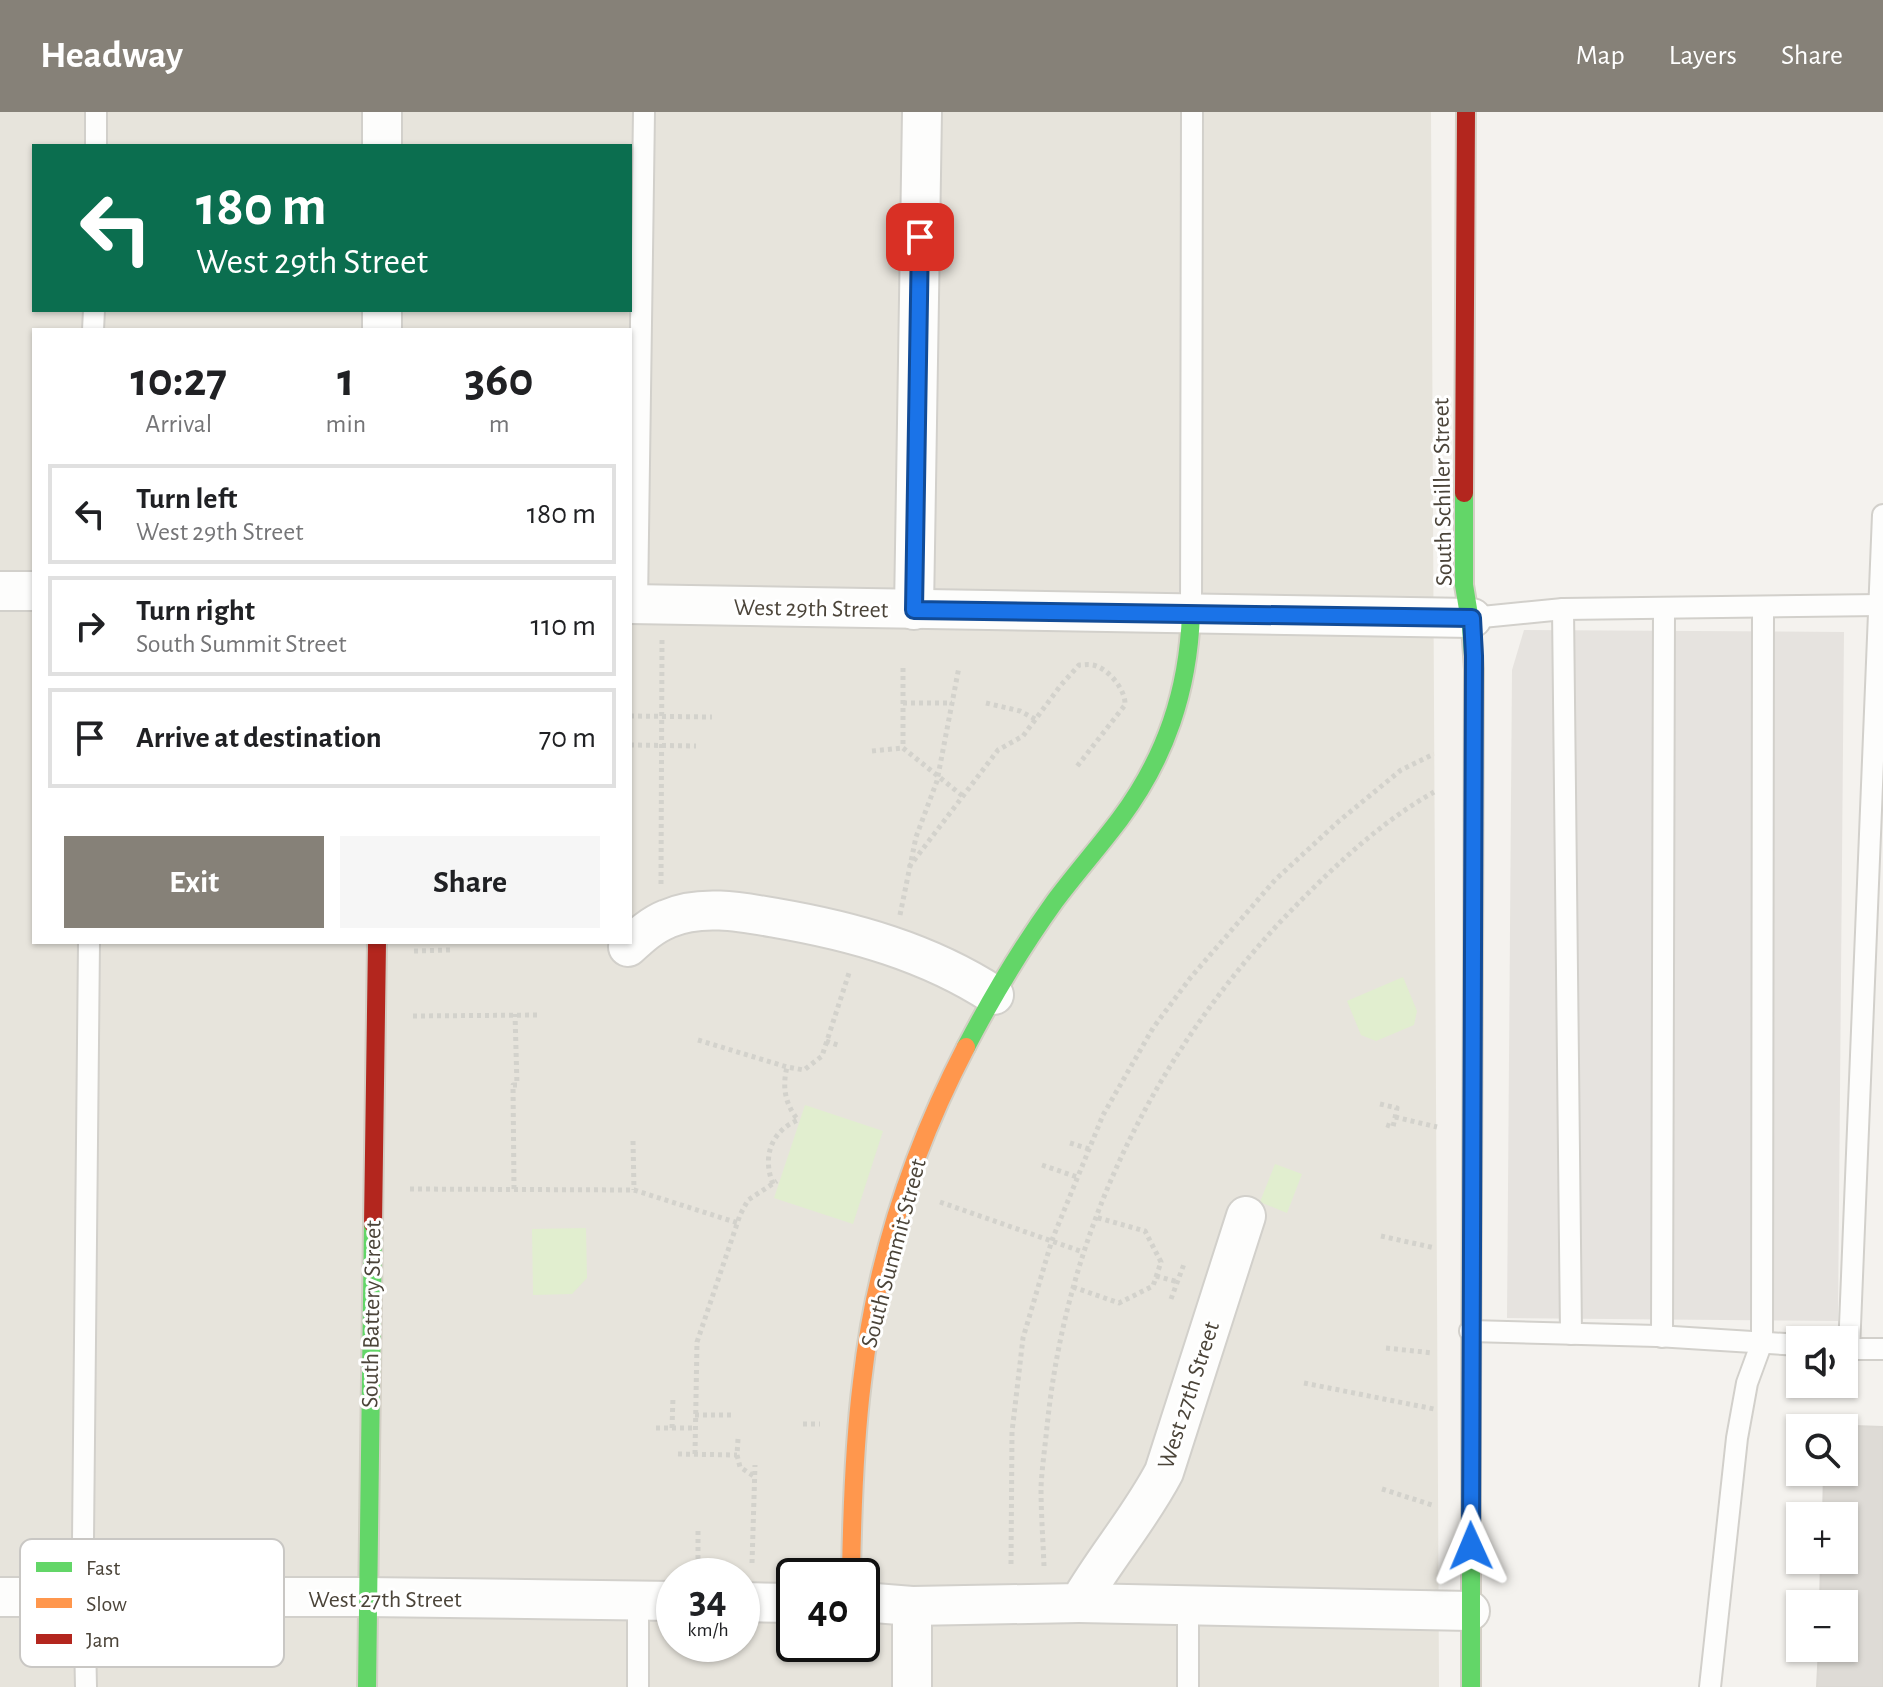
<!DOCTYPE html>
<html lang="en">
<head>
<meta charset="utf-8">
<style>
	body { margin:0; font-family:"Alegreya Sans",sans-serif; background:#f6f6f6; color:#202124; height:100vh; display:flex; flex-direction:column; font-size:30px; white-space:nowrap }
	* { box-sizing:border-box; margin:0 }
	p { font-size:26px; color:#757577 }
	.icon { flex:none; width:44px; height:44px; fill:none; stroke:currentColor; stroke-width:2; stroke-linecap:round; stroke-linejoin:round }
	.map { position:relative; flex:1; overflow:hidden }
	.side { position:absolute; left:32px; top:216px; width:600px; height:616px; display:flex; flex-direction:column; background:#fff; border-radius:0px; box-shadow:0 2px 6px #0004 }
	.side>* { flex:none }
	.hud { position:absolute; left:32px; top:32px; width:600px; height:168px; border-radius:0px; box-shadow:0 2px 6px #0004; background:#0b6e4f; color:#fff; overflow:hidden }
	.buttons { position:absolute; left:1786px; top:1214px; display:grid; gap:16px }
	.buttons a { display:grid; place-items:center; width:72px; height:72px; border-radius:0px; background:#fff; box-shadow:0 2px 6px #0004; font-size:40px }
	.speed { position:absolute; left:656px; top:1446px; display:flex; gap:16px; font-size:40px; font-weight:700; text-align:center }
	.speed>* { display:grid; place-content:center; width:104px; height:104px; border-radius:50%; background:#fff; box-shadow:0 2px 6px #0004; line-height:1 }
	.speed small { font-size:20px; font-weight:400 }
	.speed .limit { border:4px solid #111; border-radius:12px; background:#fff; color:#111 }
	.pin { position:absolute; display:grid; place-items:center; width:68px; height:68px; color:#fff; margin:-34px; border-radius:16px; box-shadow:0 4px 12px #0006 }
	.me { position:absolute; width:88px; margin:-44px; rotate:359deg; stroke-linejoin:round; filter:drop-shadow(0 0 6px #0008) }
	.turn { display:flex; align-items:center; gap:28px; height:168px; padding:0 32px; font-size:36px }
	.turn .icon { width:104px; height:104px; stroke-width:2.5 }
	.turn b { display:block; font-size:56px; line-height:68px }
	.eta { display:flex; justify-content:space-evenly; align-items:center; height:136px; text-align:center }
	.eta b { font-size:48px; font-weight:600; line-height:56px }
	.action { display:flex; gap:16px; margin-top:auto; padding:16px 32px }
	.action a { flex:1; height:92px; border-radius:0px; background:#868178; color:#fff; font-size:32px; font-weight:600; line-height:92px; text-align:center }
	.action a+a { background:#f6f6f6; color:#202124 }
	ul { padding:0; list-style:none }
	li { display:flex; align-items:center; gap:24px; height:100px; margin:0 16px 12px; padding:0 16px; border:4px solid #e0e0e0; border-radius:0px }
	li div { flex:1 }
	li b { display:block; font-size:30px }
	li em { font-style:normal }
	header { display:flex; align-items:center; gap:48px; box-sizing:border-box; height:112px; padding:0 40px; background:#868178; color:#fff }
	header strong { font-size:38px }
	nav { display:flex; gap:44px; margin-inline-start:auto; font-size:28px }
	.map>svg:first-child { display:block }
	.residential { fill:#e7e4dc; fill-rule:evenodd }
	.green { fill:#e1eecf }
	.parking { fill:#e6e3df }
	.building { fill:#dedbd6; stroke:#dcd9d4; stroke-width:2 }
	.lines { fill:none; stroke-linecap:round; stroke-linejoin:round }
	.lane-casing { stroke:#d2d0cb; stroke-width:24 }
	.street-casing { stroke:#d2d0cb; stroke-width:42 }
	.fast-casing { stroke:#d3cfc5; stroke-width:22 }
	.slow-casing { stroke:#d3cfc5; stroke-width:22 }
	.jam-casing { stroke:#d3cfc5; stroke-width:22 }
	.path { stroke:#d3d2cc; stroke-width:5; stroke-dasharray:4 4; stroke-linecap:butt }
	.lane { stroke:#fdfdfc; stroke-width:20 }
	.street { stroke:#fdfdfc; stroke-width:38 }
	.fast { stroke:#63d668; stroke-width:18 }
	.slow { stroke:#ff974d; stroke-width:18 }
	.jam { stroke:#b3261e; stroke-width:18 }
	.route-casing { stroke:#114b97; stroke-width:20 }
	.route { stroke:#1a73e8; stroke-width:14 }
	.labels { text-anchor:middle; stroke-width:6; stroke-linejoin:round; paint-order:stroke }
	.street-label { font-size:24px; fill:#4b4439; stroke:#fff }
	.key { fill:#fff; stroke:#c9c7c4; stroke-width:2 }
	.key-label { font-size:22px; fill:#4b4439 }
</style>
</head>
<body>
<header>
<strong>Headway</strong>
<nav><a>Map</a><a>Layers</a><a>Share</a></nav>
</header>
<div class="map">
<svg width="1883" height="1575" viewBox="0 0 1883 1575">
	<rect width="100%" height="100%" fill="#f4f2ee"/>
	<!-- residential -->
	<path class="residential" d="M0,0H1431L1439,1575H0ZM34,34H630V198H34ZM34,218H630V830H34ZM674,1464H742V1532H674ZM794,1464H862V1532H794Z"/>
	<!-- green -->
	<g class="green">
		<path d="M1403,865L1417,899L1414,913L1376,929L1361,923L1347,889Z"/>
		<path d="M805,993L883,1019L853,1112L774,1086Z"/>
		<path d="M1275,1052L1302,1062L1287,1101L1260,1090Z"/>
		<path d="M586,1116L587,1166L572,1182L533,1183L532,1117Z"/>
	</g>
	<!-- parking -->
	<path class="parking" d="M1524,518L1844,520L1838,1209L1507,1206L1512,558Z"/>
	<!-- building -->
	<path class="building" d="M1825,1313L1883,1315V1575H1817L1819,1536H1844V1492H1820L1821,1448H1844V1404H1823L1824,1360H1844V1316H1825Z"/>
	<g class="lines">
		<!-- lane casing -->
		<g class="lane-casing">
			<g id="lane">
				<path d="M96,34V0"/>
				<path d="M93,218L94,198"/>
				<path d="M637,492L644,0"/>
				<path d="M1563,497L1571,1222"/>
				<path d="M1191,502L1192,0"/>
				<path d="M1472,506L1563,497L1880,493"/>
				<path d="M1470,1219L1657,1224L1800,1233"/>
				<path d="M1662,1225L1664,496"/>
				<path d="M1844,1237H1883"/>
				<path d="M1849,1238L1883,403"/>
				<path d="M1188,1493V1575"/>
				<path d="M86,1575L83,1428L89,830"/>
				<path d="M638,1575V1489"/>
				<path d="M1710,1575L1737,1326L1747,1271L1762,1230L1763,496"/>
			</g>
		</g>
		<!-- street casing -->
		<g class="street-casing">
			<g id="street">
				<path d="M382,0V34"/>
				<path d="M382,198V218"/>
				<path d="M0,479H34"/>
				<path d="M630,492L1472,506"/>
				<path d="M914,498L922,0"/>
				<path d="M628,835C640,824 652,813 667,807C700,792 742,800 776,806C852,819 928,840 994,883"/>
				<path d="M0,1485H366L674,1489"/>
				<path d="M742,1490L794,1491"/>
				<path d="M862,1490L912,1494L1079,1491C1105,1446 1140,1406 1164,1360L1246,1104"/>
				<path d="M1079,1491L1470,1499"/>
				<path d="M912,1494V1575"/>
			</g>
		</g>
		<!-- fast casing -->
		<g class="fast-casing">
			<g id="fast">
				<path d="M1464,381V473L1471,515L1474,557L1473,864"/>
				<path d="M966,935C992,885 1022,835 1055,789C1076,761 1099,735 1120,707C1166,645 1188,579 1191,502"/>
				<path d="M367,1575L373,1112"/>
				<path d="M1471,1575V1288"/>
			</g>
		</g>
		<!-- slow casing -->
		<g class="slow-casing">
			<g id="slow">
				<path d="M1471,1288L1473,864"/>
				<path d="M851,1464C852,1399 854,1334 862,1270C875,1153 912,1039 966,935"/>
			</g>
		</g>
		<!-- jam casing -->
		<g class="jam-casing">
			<g id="jam">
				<path d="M1464,381L1466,0"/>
				<path d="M373,1112L377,830"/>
			</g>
		</g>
		<!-- path -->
		<g class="path">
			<path d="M903,556V636"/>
			<path d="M903,591H952"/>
			<path d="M986,591L1020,599L1035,607"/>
			<path d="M630,604L712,605"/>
			<path d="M630,633L696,634"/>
			<path d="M903,636L964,685"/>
			<path d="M872,639L903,636"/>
			<path d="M909,755L998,638L1023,624L1061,573L1079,553C1084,553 1088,552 1093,553C1108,556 1126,578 1125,593L1075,657"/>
			<path d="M661,772L662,526"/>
			<path d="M900,803L916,725L937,669L959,555"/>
			<path d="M414,839L450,838"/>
			<path d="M413,904L541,903"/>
			<path d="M698,928L787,955L804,958L822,944L850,858"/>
			<path d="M826,929L838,933"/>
			<path d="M1380,992L1397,996L1393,1015L1384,1012"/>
			<path d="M1395,1005L1437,1015"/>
			<path d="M633,1029L634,1078"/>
			<path d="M1070,1031L1089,1037"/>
			<path d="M1042,1053L1077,1065"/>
			<path d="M773,1072C762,1045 771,1019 798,1008C785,992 782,975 787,955"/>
			<path d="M410,1077L634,1078L738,1111"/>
			<path d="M514,1077L513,973H517L515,902"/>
			<path d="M940,1090L1083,1140"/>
			<path d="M1381,1124L1435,1136"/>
			<path d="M1156,1164L1178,1170"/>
			<path d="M1073,1175L1119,1191L1153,1174L1161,1150L1145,1119L1095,1105"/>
			<path d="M1171,1187L1184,1152"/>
			<path d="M1386,1236L1433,1241"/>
			<path d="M1304,1271L1434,1297"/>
			<path d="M695,1303H731"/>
			<path d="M803,1312H820"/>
			<path d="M656,1316H695"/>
			<path d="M672,1316L673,1285"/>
			<path d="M738,1327L737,1343L740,1355L755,1365"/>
			<path d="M678,1342L737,1343"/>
			<path d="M695,1342L697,1230L740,1103L748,1088L777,1069"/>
			<path d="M1382,1377L1432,1393"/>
			<path d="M752,1451L755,1353"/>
			<path d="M1011,1452L1012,1320L1023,1226L1052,1128L1103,1003L1153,916L1191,865L1275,768L1339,709L1401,658L1434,642"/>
			<path d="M1044,1454C1043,1428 1041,1401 1041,1375C1042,1355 1045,1335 1047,1315C1066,1124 1151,948 1282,808C1327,761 1377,712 1434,680"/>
			<path d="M698,1463V1416"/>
		</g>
		<!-- lane -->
		<use href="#lane" class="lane"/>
		<!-- street -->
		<use href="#street" class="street"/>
		<!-- fast -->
		<use href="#fast" class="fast"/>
		<!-- slow -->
		<use href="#slow" class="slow"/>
		<!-- jam -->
		<use href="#jam" class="jam"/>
	</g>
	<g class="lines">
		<!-- route casing -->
		<g class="route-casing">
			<path id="route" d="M920,125L914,498L1472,506L1474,544L1471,1434"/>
		</g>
		<!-- route -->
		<use href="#route" class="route"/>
	</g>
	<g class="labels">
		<!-- street labels -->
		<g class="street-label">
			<text transform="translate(1442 380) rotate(-91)" y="8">South Schiller Street</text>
			<text transform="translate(811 496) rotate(1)" y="8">West 29th Street</text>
			<text transform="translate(893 1141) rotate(-75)" y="8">South Summit Street</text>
			<text transform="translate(371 1202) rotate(-89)" y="8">South Battery Street</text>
			<text transform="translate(1188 1283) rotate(-72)" y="8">West 27th Street</text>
			<text x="385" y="1495">West 27th Street</text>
		</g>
	</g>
	<!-- legend -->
	<rect x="20" y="1427" width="264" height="128" rx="12" class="key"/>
	<rect x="36" y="1450" width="36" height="10" fill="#63d668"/>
	<rect x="36" y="1486" width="36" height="10" fill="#ff974d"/>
	<rect x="36" y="1522" width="36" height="10" fill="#b3261e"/>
	<g class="key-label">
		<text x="86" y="1463">Fast</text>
		<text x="86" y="1499">Slow</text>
		<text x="86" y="1535">Jam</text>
	</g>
</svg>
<div class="buttons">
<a><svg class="icon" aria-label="sound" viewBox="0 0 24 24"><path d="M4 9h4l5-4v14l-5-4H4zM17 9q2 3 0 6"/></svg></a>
<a><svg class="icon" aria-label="search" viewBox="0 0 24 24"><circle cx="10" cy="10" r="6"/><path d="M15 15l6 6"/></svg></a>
<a>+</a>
<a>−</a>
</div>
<div class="speed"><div>34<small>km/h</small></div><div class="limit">40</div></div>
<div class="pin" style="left:920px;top:125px;background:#d93025"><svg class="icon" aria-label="arrive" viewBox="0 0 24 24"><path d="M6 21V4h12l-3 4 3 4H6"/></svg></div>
<svg class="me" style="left:1471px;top:1434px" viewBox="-20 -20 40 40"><path d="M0-17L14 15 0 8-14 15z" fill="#1a73e8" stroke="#fff" stroke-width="4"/></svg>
<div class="hud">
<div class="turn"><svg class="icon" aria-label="left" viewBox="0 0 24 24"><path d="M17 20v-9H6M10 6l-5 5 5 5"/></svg><div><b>180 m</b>West 29th Street</div></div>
</div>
<section class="side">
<div class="eta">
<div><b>10:27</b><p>Arrival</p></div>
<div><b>1</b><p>min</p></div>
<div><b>360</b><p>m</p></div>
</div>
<ul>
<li><svg class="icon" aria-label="left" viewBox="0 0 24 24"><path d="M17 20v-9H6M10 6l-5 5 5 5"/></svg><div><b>Turn left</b><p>West 29th Street</p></div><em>180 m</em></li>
<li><svg class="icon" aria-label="right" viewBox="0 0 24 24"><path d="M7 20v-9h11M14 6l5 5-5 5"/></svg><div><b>Turn right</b><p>South Summit Street</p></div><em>110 m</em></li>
<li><svg class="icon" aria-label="arrive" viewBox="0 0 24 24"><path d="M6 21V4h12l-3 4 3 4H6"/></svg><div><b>Arrive at destination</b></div><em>70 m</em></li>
</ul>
<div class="action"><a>Exit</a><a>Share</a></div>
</section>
</div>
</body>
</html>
